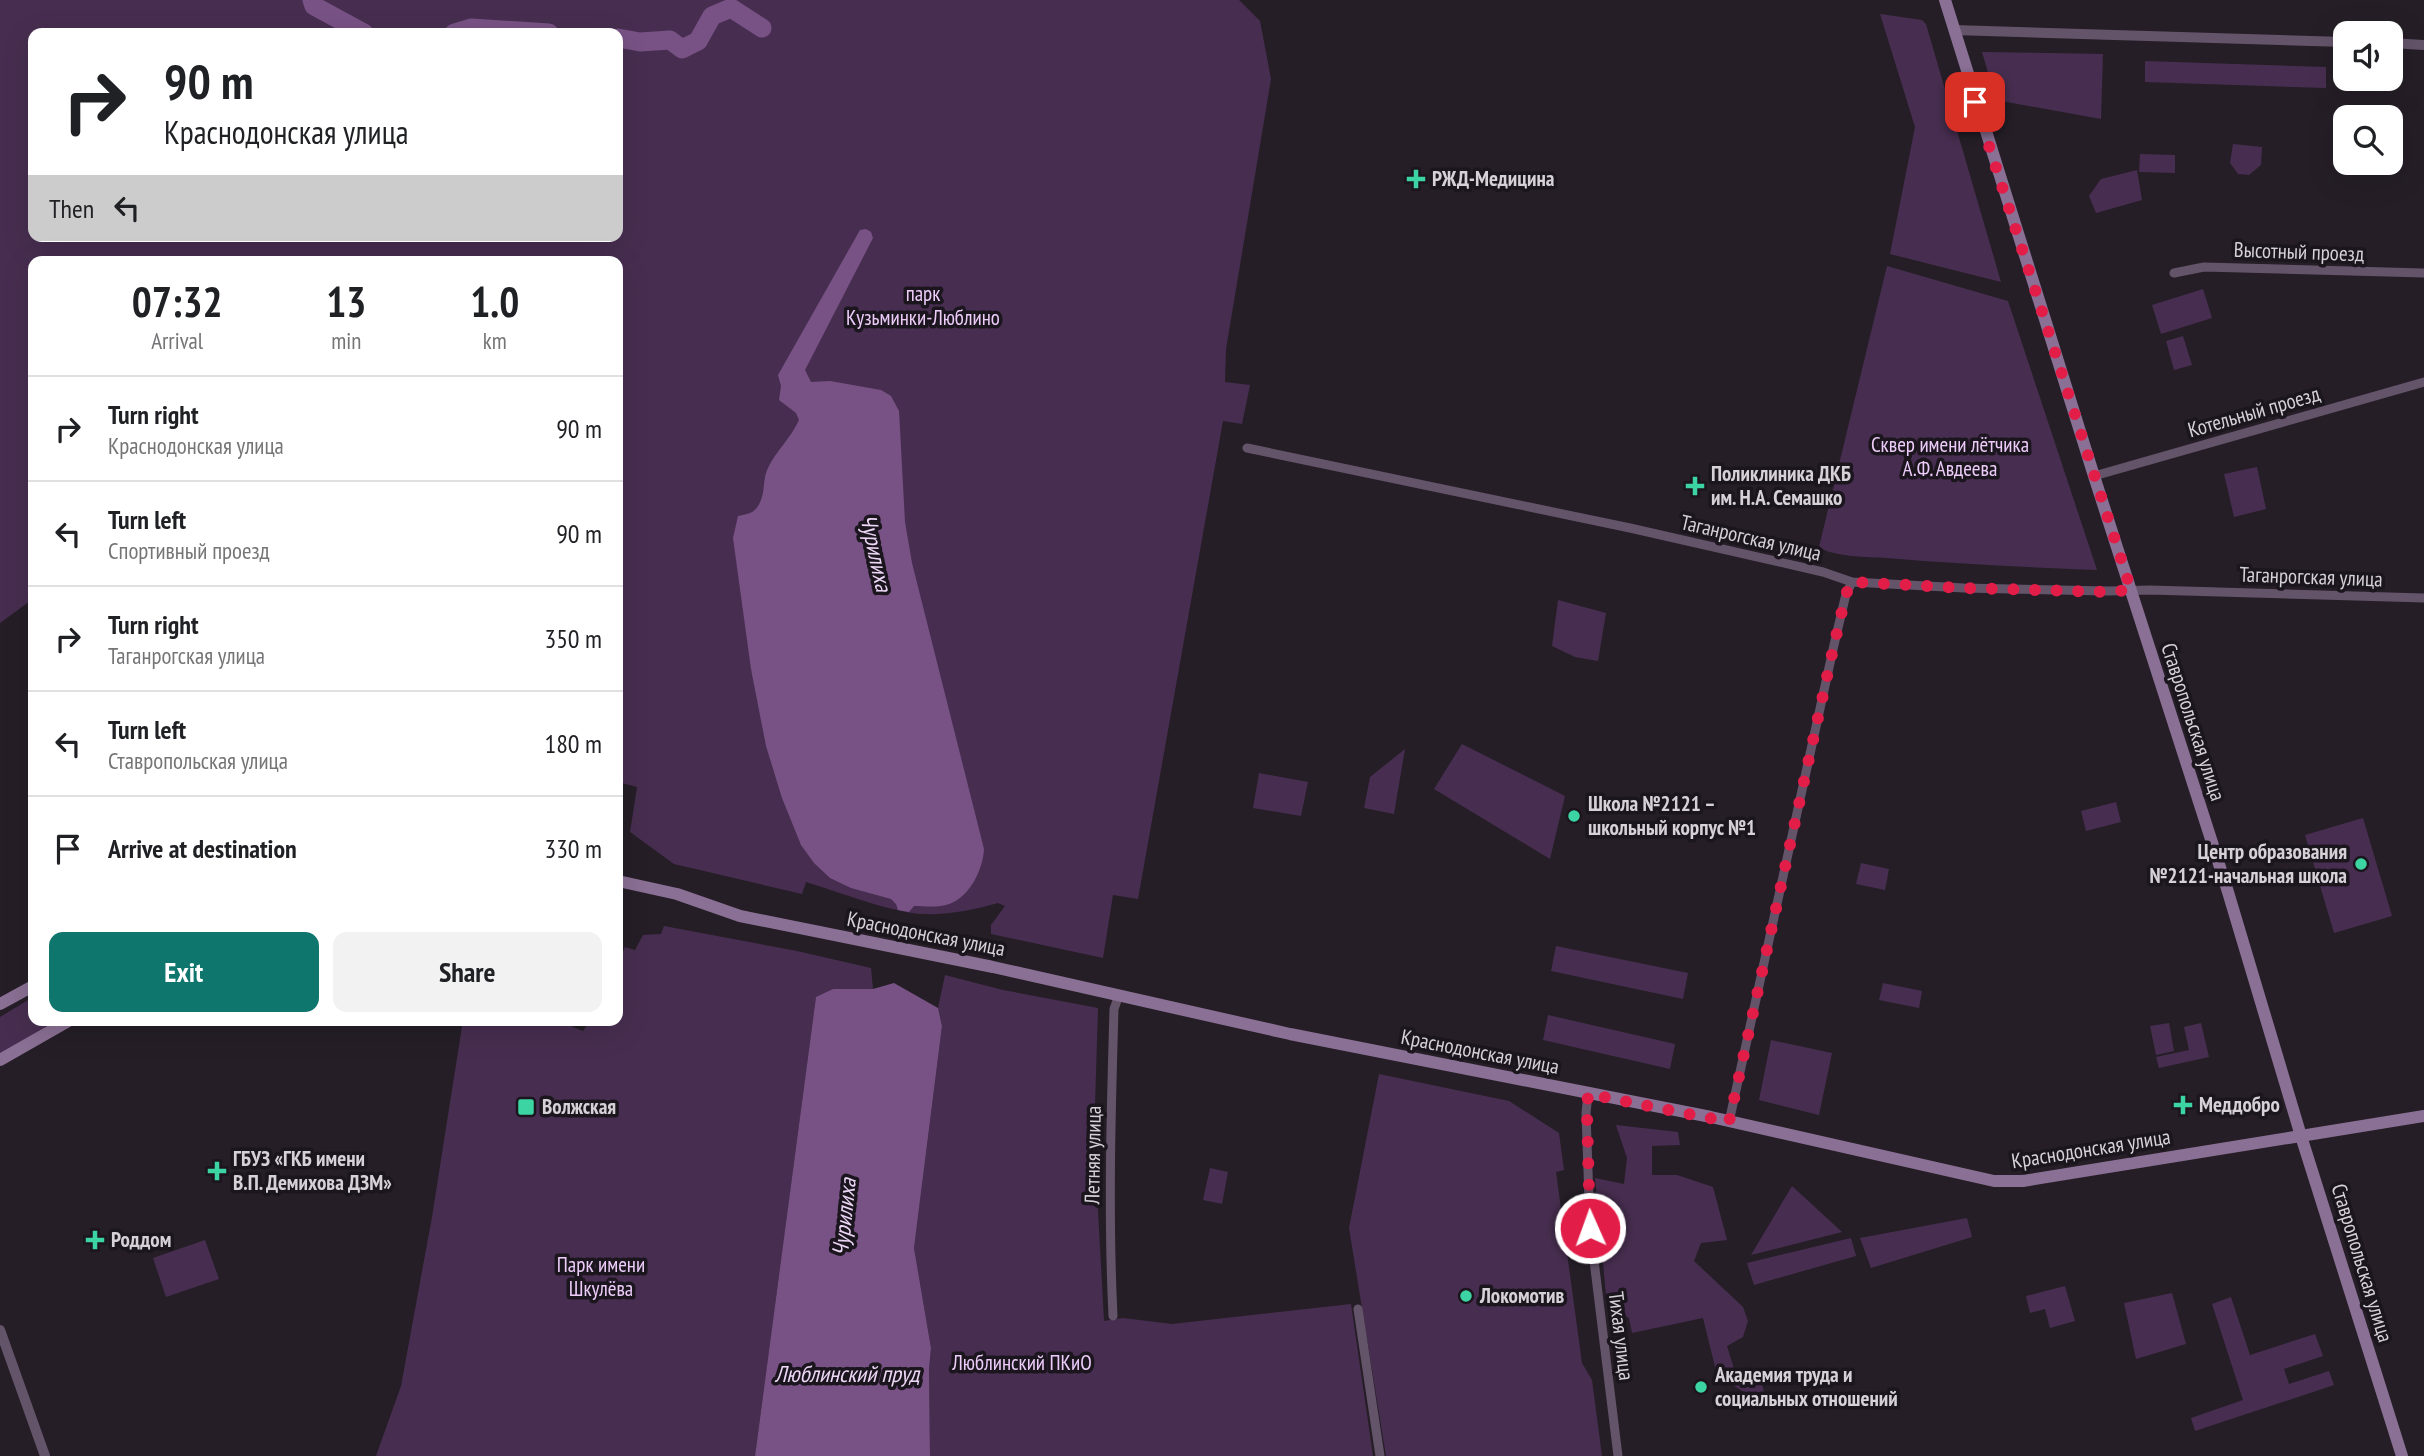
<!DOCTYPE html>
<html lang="en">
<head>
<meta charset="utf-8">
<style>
	body { margin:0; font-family:"PT Sans Narrow",sans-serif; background:#f2f2f2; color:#202124; height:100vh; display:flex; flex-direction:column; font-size:26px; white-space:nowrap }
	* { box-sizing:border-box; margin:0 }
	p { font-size:23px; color:#757577 }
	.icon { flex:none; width:38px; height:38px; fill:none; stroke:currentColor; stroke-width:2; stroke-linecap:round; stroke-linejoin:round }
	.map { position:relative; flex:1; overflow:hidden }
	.details { position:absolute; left:28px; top:256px; width:595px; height:770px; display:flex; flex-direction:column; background:#fff; border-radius:14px; box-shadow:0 7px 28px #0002 }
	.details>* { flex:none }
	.guide { position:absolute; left:28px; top:28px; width:595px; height:214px; border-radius:14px; box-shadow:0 7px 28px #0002; background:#fff; color:#202124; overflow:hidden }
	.tools { position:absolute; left:2333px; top:21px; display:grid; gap:14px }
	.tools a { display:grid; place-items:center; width:70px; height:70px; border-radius:14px; background:#fff; box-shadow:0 7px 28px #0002; font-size:35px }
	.pin { position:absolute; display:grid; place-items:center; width:60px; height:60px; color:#fff; margin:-30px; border-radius:14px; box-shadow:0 4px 10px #0006 }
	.me { position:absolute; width:77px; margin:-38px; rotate:358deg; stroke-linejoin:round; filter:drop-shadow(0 0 5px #0008) }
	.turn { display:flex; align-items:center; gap:24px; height:147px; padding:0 21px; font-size:32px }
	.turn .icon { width:91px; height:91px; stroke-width:2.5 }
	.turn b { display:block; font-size:49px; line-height:60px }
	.then { display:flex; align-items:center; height:66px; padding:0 21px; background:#0003; gap:14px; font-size:26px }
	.eta { display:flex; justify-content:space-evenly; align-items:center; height:119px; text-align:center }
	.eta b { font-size:42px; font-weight:700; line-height:49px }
	.action { display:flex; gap:14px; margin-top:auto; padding:14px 21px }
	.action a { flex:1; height:80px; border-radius:14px; background:#0f766e; color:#fff; font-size:28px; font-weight:700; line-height:80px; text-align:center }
	.action a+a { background:#f2f2f2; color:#202124 }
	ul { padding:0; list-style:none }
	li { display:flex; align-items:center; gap:21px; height:105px; padding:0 21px; border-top:2px solid #e0e0e0 }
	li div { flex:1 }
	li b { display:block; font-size:26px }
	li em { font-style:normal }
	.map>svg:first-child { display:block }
	.green { fill:#472e50; fill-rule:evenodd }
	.water { fill:#785285 }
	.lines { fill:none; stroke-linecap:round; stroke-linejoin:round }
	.river { stroke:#785285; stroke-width:19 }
	.minor { stroke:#64546a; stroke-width:9 }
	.tertiary { stroke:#64546a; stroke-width:10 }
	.secondary { stroke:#8a7094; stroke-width:12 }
	.route { stroke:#e11d48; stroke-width:12; stroke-dasharray:0 21.6 }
	.poi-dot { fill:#3dd4a3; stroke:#1b151e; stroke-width:2.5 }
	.labels { text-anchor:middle; stroke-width:7; stroke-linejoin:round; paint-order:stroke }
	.poi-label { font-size:21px; font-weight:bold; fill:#d5d1d7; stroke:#1b151e; text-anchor:start }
	.street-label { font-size:21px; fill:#d5d1d7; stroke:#1b151e }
	.park-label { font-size:21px; fill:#edccfa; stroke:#1b151e }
	.water-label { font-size:23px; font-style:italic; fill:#edd7f6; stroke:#1b151e }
</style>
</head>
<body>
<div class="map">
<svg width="2424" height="1456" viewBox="0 0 2424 1456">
	<rect width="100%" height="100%" fill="#251e27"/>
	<!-- green -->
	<g class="green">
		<path d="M0,0H1239L1260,21L1271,79L1226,349L1225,382L1250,385L1242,424L1223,421L1138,899L1113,895L1103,958L991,934V925L1005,906L998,903C973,910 949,915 922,914C890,912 839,892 806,882L802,894L674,864L630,832L637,787L618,782V261H33V599L0,623ZM33,33H618V236H33Z"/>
		<path d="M1880,14L1922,20L1926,24L2001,282L1890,254L1915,127Z"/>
		<path d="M1982,52L2103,54L2101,119L1996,100Z"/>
		<path d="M2145,61L2326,67V88L2145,82Z"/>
		<path d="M2233,144L2262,147L2261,165L2249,175L2238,174L2230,163Z"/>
		<path d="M2140,154L2175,155V173L2139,172Z"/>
		<path d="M2137,170L2142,200L2096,213L2089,196L2101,179Z"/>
		<path d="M1887,266L2008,301L2097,570C2027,567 1957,564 1887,558C1869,557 1833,557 1819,547Z"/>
		<path d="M2203,289L2212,318L2161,334L2152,305Z"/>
		<path d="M2183,336L2192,365L2174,370L2166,341Z"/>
		<path d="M2257,467L2266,509L2234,517L2224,474Z"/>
		<path d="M1558,600L1606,613L1598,661L1575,657L1552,646Z"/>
		<path d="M1462,744L1565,796L1550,859L1434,789Z"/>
		<path d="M1405,749L1394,814L1364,808L1370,777Z"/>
		<path d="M1259,773L1308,782L1301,816L1253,808Z"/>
		<path d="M2116,802L2121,822L2086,831L2081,811Z"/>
		<path d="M2363,818L2392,916L2334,933L2305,835Z"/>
		<path d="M1861,863L1889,869L1885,890L1856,884Z"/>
		<path d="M664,926L797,951L871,968L873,989H833L816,998L755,1456H376L401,1386L432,1217L463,1020H556L583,1031L590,1020H618V963L625,947L635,950L643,935L661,934Z"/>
		<path d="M1556,946L1688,973L1683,999L1551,971Z"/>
		<path d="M945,975L1003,990L1098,1008L1094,1137L1104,1321L1123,1318L1172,1324L1351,1304L1373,1456H930L929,1369L931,1348L914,1248L942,1026L938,1008Z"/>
		<path d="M1883,983L1922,991L1919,1008L1879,1000Z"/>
		<path d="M33,997V1020H57L0,1055V1017Z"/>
		<path d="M1548,1015L1675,1044L1670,1069L1543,1040Z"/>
		<path d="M2169,1023L2174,1051L2156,1055L2150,1026Z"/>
		<path d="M2201,1023L2209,1057L2159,1068L2156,1057L2189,1050L2184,1027Z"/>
		<path d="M1771,1040L1832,1053L1819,1115L1759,1100Z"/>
		<path d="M1379,1074L1509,1101L1559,1133L1564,1170L1556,1172L1582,1363L1592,1380L1602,1456H1386L1349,1228Z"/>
		<path d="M1616,1125L1678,1132L1680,1145L1652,1146V1175H1677L1713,1187L1727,1240L1701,1243L1694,1261L1743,1307L1748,1321L1743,1337L1727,1346L1734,1369L1758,1368L1764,1392L1759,1396L1747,1394L1717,1375L1703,1318L1632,1333L1629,1318L1607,1305L1595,1178L1624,1184L1627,1158Z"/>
		<path d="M1210,1168L1228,1172L1222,1204L1203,1200Z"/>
		<path d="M1792,1186L1842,1232L1751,1255Z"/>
		<path d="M1967,1218L1972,1237L1871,1268L1860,1238Z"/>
		<path d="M1851,1238L1856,1256L1754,1285L1747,1263Z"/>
		<path d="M205,1240L219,1279L166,1297L153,1258Z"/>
		<path d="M2065,1286L2075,1321L2050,1328L2045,1309L2030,1313L2026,1296Z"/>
		<path d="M2172,1293L2186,1344L2136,1359L2124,1303Z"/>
		<path d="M2231,1297L2250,1355L2315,1334L2323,1356L2284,1369L2289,1384L2329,1371L2334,1385L2195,1431L2191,1418L2243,1400L2212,1304Z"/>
	</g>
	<!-- water -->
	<g class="water">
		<path d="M866,229L871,232L873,238L805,370L811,382L830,381L881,390L891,396L899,411L905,522L912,563L984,849C983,869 970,897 949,904C938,908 925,906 914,906L909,912L898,910L896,904L891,899L851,888L830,878L814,863L801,845L782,798L766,746L751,669L733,538L738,516C747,514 753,514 758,506C766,494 762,480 768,468C776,451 791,438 799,420L796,413L779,400L781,386L778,375L860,230Z"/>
		<path d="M894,983L938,1008L942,1026L914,1248L931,1348L929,1369L930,1456H755L816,997L833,989H873Z"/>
	</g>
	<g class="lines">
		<!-- river -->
		<g class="river">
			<path d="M312,0L314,6L364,33"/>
			<path d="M454,33L471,28L549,33"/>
			<path d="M618,38L640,42L670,40L682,49L698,41L712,16L731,8L762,28"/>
		</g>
		<!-- minor -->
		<g class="minor">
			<path d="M2174,273L2204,267L2424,273"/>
			<path d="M1247,448L1630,528L1823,572L1852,582L1964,588L2108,591L2150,590L2424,598"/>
			<path d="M2094,476L2424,382"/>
			<path d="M1588,1094L1586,1113L1590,1228L1618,1456"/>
			<path d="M1729,1122L1834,645L1846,594L1852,582"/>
			<path d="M1358,1309L1380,1456"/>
			<path d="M1113,1316C1108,1214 1111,1111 1114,1009L1119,995"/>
		</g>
		<!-- tertiary -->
		<g class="tertiary">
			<path d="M1954,30L2345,42"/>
			<path d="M2390,43L2424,45"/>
			<path d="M0,1330L45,1456"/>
		</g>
		<!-- secondary -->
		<g class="secondary">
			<path d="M1945,0L2094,476L2228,892L2301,1136L2402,1456"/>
			<path d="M618,881L677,894L740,916L993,967L1290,1034L1711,1117L1994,1181H2023L2424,1116"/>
			<path d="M0,1004L33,986"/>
			<path d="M0,1060L70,1020"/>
		</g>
	</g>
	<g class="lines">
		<!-- route -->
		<path class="route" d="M1590,1228L1587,1113L1588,1094L1729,1122L1834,645L1846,594L1852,582L1964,588L2108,592L2131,590L1975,102"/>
	</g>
	<!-- markers -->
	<g class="poi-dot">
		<path d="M1412.5 168.5h7v7h7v7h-7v7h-7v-7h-7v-7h7z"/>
		<path d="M1691.5 475.5h7v7h7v7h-7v7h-7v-7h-7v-7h7z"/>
		<circle cx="1574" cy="816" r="7"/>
		<circle cx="2361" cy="864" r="7"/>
		<path d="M2179.5 1094.5h7v7h7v7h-7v7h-7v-7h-7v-7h7z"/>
		<rect x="517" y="1098" width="18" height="18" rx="3.5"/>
		<path d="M213.5 1160.5h7v7h7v7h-7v7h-7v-7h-7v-7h7z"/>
		<path d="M91.5 1229.5h7v7h7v7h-7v7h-7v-7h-7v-7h7z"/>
		<circle cx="1466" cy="1296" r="7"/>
		<circle cx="1701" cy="1387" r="7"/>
	</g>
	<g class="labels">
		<!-- poi labels -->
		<g class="poi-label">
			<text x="1432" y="186">РЖД-Медицина</text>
			<text x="1711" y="481">Поликлиника ДКБ<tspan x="1711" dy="24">им. Н.А. Семашко</tspan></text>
			<text x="1588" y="811">Школа №2121 –<tspan x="1588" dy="24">школьный корпус №1</tspan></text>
			<text x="2347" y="859" text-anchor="end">Центр образования<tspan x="2347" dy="24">№2121-начальная школа</tspan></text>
			<text x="2199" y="1112">Меддобро</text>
			<text x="542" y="1114">Волжская</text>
			<text x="233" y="1166">ГБУЗ «ГКБ имени<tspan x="233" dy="24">В.П. Демихова ДЗМ»</tspan></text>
			<text x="111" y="1247">Роддом</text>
			<text x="1480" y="1303">Локомотив</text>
			<text x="1715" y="1382">Академия труда и<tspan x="1715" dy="24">социальных отношений</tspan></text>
		</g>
		<!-- street labels -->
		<g class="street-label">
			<text transform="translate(2299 252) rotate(2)" y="7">Высотный проезд</text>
			<text transform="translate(2254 412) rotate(-16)" y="7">Котельный проезд</text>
			<text transform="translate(1751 538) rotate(13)" y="7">Таганрогская улица</text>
			<text transform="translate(2311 577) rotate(2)" y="7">Таганрогская улица</text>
			<text transform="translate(2193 722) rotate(72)" y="7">Ставропольская улица</text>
			<text transform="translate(926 934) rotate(11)" y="7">Краснодонская улица</text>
			<text transform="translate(1480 1052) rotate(11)" y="7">Краснодонская улица</text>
			<text transform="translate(2091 1149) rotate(-9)" y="7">Краснодонская улица</text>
			<text transform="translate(1093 1155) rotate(-89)" y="7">Летняя улица</text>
			<text transform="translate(2362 1263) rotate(73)" y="7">Ставропольская улица</text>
			<text transform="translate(1621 1336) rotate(83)" y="7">Тихая улица</text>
		</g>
		<!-- park labels -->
		<g class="park-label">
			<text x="923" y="301">парк<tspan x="923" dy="24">Кузьминки-Люблино</tspan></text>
			<text x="1950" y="452">Сквер имени лётчика<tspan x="1950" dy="24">А.Ф. Авдеева</tspan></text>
			<text x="601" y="1272">Парк имени<tspan x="601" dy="24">Шкулёва</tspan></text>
			<text x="1022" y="1370">Люблинский ПКиО</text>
		</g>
		<!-- water labels -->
		<g class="water-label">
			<text transform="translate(876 553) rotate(78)" y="8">Чурилиха</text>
			<text transform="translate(844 1217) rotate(-84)" y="8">Чурилиха</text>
			<text x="847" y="1382">Люблинский пруд</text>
		</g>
	</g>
</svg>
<div class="tools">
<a><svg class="icon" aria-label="sound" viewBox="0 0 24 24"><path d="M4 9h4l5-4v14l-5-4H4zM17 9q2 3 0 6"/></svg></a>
<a><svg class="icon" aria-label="search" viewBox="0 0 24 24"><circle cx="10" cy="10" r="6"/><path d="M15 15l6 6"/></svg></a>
</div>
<div class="pin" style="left:1975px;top:102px;background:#d93025"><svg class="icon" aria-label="arrive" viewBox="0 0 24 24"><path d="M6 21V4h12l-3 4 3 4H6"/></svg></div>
<svg class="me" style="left:1590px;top:1228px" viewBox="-20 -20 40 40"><circle r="17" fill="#e11d48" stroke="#fff" stroke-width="3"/><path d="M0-11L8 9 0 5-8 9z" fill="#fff"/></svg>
<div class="guide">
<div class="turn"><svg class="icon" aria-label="right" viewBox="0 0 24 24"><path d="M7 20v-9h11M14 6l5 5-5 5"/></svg><div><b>90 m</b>Краснодонская улица</div></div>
<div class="then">Then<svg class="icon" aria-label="left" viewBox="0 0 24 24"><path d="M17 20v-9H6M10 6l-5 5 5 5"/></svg></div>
</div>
<section class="details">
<div class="eta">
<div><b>07:32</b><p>Arrival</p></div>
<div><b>13</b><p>min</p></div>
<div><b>1.0</b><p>km</p></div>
</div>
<ul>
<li><svg class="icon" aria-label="right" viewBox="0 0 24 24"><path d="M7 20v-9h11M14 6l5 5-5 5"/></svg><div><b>Turn right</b><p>Краснодонская улица</p></div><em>90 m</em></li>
<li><svg class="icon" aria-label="left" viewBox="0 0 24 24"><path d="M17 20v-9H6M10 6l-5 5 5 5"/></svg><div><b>Turn left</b><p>Спортивный проезд</p></div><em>90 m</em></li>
<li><svg class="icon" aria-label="right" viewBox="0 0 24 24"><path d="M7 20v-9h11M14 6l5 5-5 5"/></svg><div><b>Turn right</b><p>Таганрогская улица</p></div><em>350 m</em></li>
<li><svg class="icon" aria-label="left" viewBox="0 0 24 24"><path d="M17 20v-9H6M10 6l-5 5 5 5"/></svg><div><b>Turn left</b><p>Ставропольская улица</p></div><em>180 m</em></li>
<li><svg class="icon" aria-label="arrive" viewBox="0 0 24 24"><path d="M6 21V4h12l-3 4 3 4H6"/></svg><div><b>Arrive at destination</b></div><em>330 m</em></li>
</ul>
<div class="action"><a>Exit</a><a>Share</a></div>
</section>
</div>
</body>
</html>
